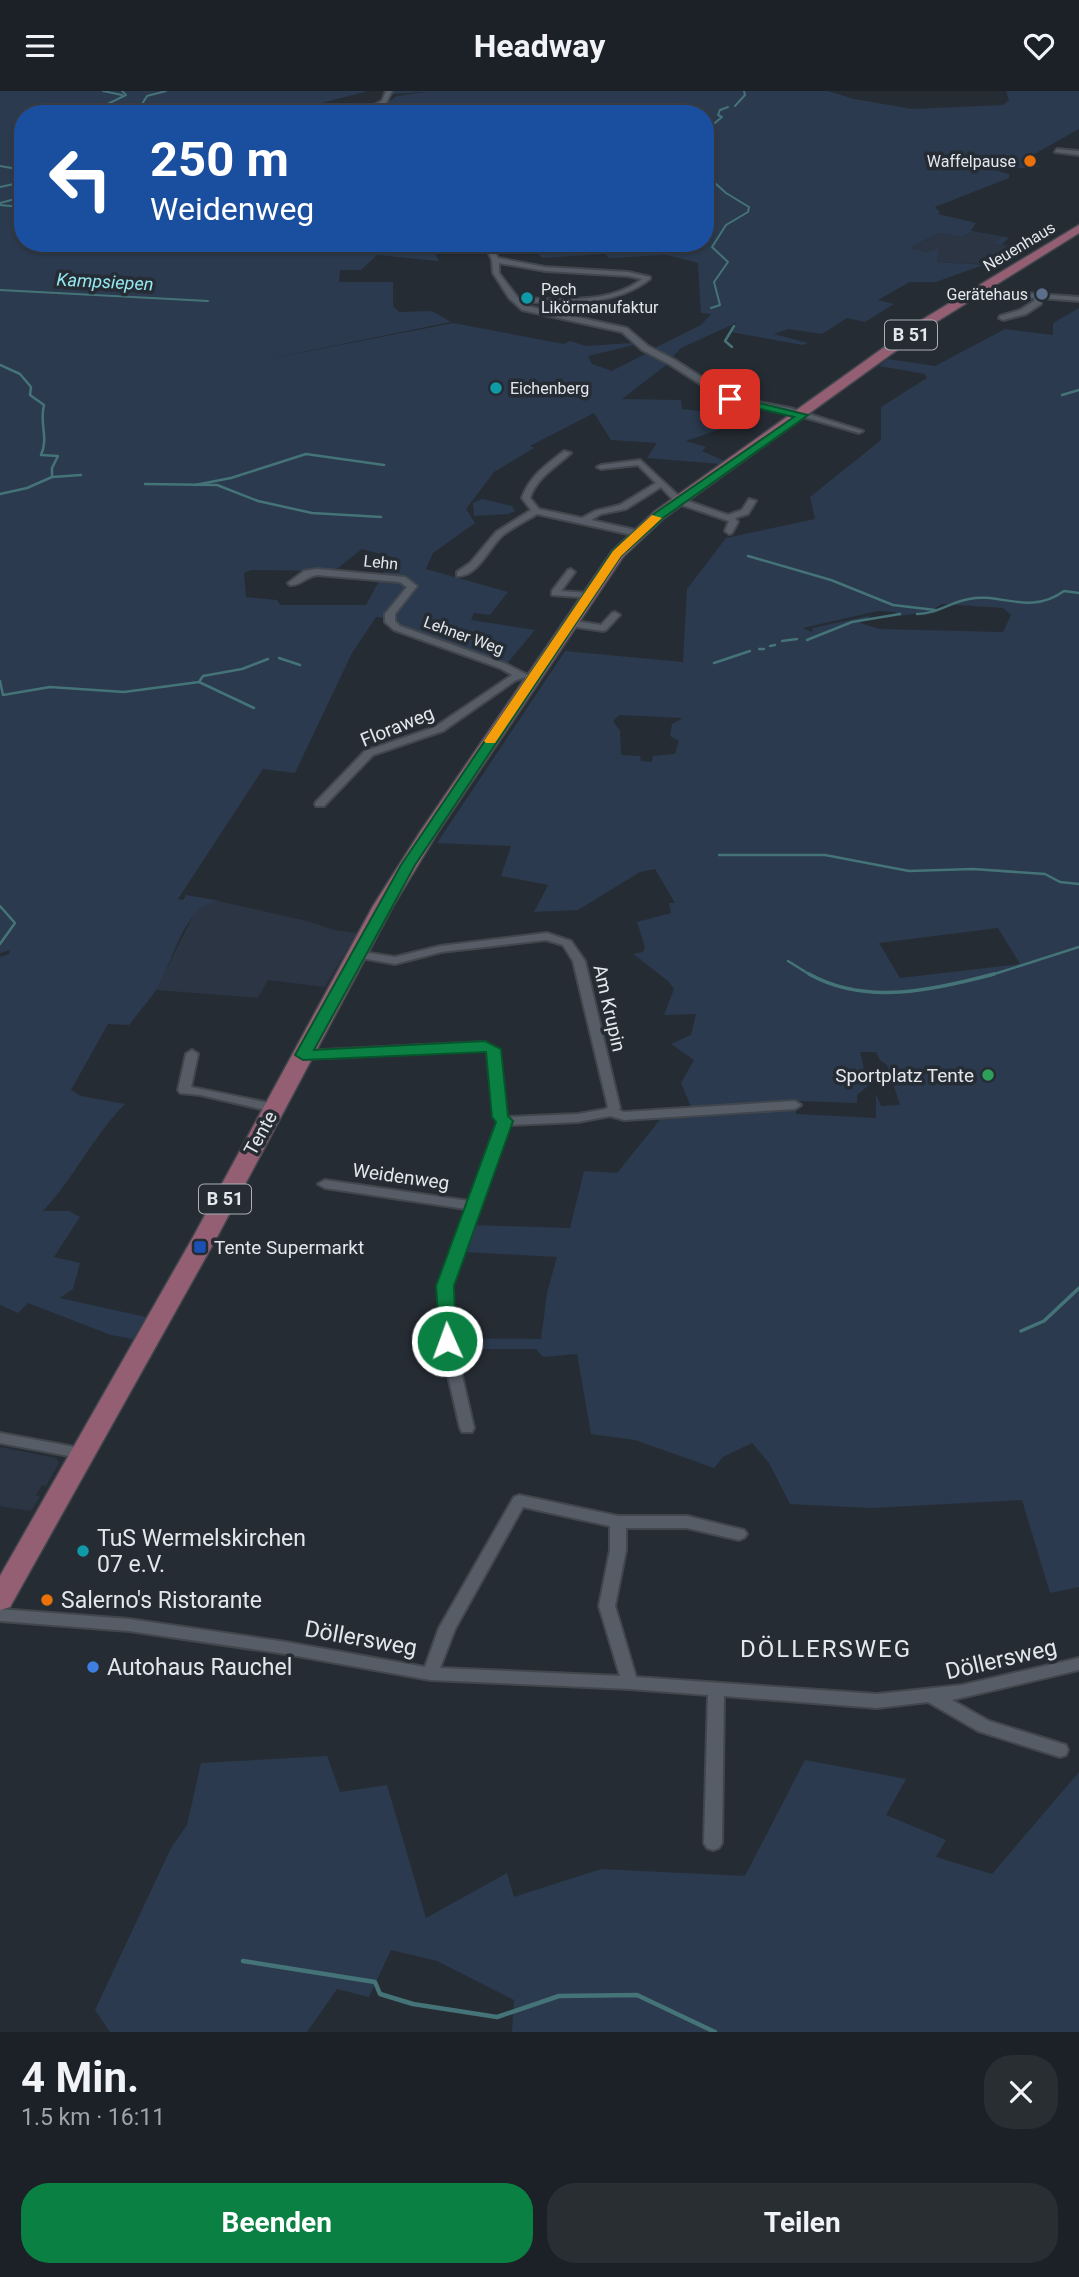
<!DOCTYPE html>
<html lang="de">
<head>
<meta charset="utf-8">
<style>
	body { margin:0; font-family:Roboto,sans-serif; background:#292e33; color:#f1f3f6; height:100vh; display:flex; flex-direction:column; font-size:26px; white-space:nowrap }
	* { box-sizing:border-box; margin:0 }
	p { font-size:23px; color:#a0a3a7 }
	.icon { flex:none; width:38px; height:38px; fill:none; stroke:currentColor; stroke-width:2; stroke-linecap:round; stroke-linejoin:round }
	.map { position:relative; height:1941px; overflow:hidden }
	.panel { display:flex; flex-direction:column; background:#1c2127; flex:1 }
	.panel>* { flex:none }
	.hud { position:absolute; left:14px; top:14px; width:700px; height:147px; border-radius:28px; box-shadow:0 2px 5px #0004,0 0 0 2px #3a3e44; background:#1a4fa0; color:#fff; overflow:hidden }
	.pin { position:absolute; display:grid; place-items:center; width:60px; height:60px; color:#fff; margin:-30px; border-radius:14px; box-shadow:0 4px 10px #0006 }
	.me { position:absolute; width:77px; margin:-38px; rotate:358deg; stroke-linejoin:round; filter:drop-shadow(0 0 5px #0008) }
	.turn { display:flex; align-items:center; gap:24px; height:147px; padding:0 21px; font-size:32px }
	.turn .icon { width:91px; height:91px; stroke-width:2.5 }
	.turn b { display:block; font-size:49px; line-height:60px }
	.round { display:grid; place-items:center; flex:none; width:74px; height:74px; border-radius:28px; background:#292e33 }
	.head { display:flex; align-items:center; justify-content:space-between; height:119px; padding:0 21px }
	h1 { font-size:42px; font-weight:700; line-height:52px }
	.cta { display:flex; gap:14px; margin-top:auto; padding:14px 21px }
	.cta a { flex:1; height:80px; border-radius:28px; background:#0b8043; color:#fff; font-size:28px; font-weight:700; line-height:80px; text-align:center }
	.cta a+a { background:#292e33; color:#f1f3f6 }
	header { display:flex; justify-content:space-between; align-items:center; height:91px; padding:0 21px; background:#1c2127; font-size:32px; font-weight:700 }
	.map>svg:first-child { display:block }
	.built { fill:#2b3543 }
	.green { fill:#2b3a4e; fill-rule:evenodd }
	.lines { fill:none; stroke-linecap:round; stroke-linejoin:round }
	.stream-far3 { stroke:#447378; stroke-width:2 }
	.stream-far2 { stroke:#447378; stroke-width:2.5 }
	.stream-far1 { stroke:#447378; stroke-width:3.5 }
	.stream { stroke:#447378; stroke-width:4.5 }
	.minor-casing { stroke:#42474e; stroke-width:4 }
	.primary-casing { stroke:#42474e; stroke-width:3 }
	.minor { fill:#565d67; fill-rule:evenodd }
	.primary { fill:#945f73; fill-rule:evenodd }
	.route { fill:#0b8043; stroke:#07532c; stroke-width:2 }
	.slow { fill:#f59e0b }
	.food-dot { fill:#e8710a; stroke:#262c34; stroke-width:2.5 }
	.service-dot { fill:#5c6f8a; stroke:#262c34; stroke-width:2.5 }
	.culture-dot { fill:#0f9aa8; stroke:#262c34; stroke-width:2.5 }
	.leisure-dot { fill:#2e9e5b; stroke:#262c34; stroke-width:2.5 }
	.transit-dot { fill:#1a4fb4; stroke:#262c34; stroke-width:2.5 }
	.shop-dot { fill:#3f7fe0; stroke:#262c34; stroke-width:2.5 }
	.labels { text-anchor:middle; stroke-width:7; stroke-linejoin:round; paint-order:stroke }
	.far-poi-label { font-size:16px; fill:#e3e7ed; stroke:#262c34; text-anchor:end }
	.far-street-label { font-size:16px; fill:#e3e7ed; stroke:#262c34 }
	.far-water-label { font-size:18px; font-style:italic; fill:#95e8f1; stroke:#262c34 }
	.shield { fill:#262c34; stroke:#aaafb6; stroke-width:2 }
	.shield-label { font-size:18px; font-weight:bold; fill:#e3e7ed }
	.street-label { font-size:19px; fill:#e3e7ed; stroke:#262c34 }
	.poi-label { font-size:19px; fill:#e3e7ed; stroke:#262c34; text-anchor:end }
	.near-poi-label { font-size:23px; fill:#e3e7ed; stroke:#262c34; text-anchor:start }
	.near-street-label { font-size:23px; fill:#e3e7ed; stroke:#262c34 }
	.near-neighbourhood-label { font-size:24px; letter-spacing:2px; fill:#e3e7ed; stroke:#262c34 }
</style>
</head>
<body>
<header><svg class="icon" aria-label="menu" viewBox="0 0 24 24"><path d="M4 6h16M4 12h16M4 18h16"/></svg>Headway<svg class="icon" aria-label="heart" viewBox="0 0 24 24"><path d="M12 20l-8-8c-3-5 5-10 8-4 3-6 11-1 8 4z"/></svg></header>
<div class="map">
<svg width="1079" height="1941" viewBox="0 0 1079 1941">
	<rect width="100%" height="100%" fill="#262c34"/>
	<!-- built -->
	<g class="built">
		<path d="M971,141L1002,147L994,152L1009,156L996,164L995,174L936,171L939,159L927,161L910,157L939,142L962,146Z"/>
		<path d="M209,808L307,830L334,839L357,842L325,896L268,889L258,907L156,899L200,811Z"/>
		<path d="M0,1356L56,1367L59,1372L46,1395L42,1394L36,1404L40,1406L31,1420L0,1415Z"/>
	</g>
	<!-- green -->
	<g class="green">
		<path d="M0,0H368L322,12L328,16L318,17L320,23H300L296,18L288,23H126L130,16L111,17L103,23H23V152H429L439,170L377,164L361,179H340L339,191H393V215L399,221L432,220L451,231L268,268L453,232L564,253L570,250L586,255L631,252L634,254L588,265L592,273L612,280L647,262L670,271L622,308L681,309L682,318L724,323L725,326L719,330L730,335L686,350L706,356L702,360L725,370L720,373L647,367L657,352L611,349L594,322L530,355L534,357L494,381L466,418L475,432L433,462L426,478L508,501L490,524L474,522L471,529L535,539L506,574L401,537L394,528L376,526L352,562L295,682L263,678L178,808L183,809L186,804L221,810C183,812 174,871 156,899C148,911 138,922 129,934L108,933L71,999L81,1005L125,1013C93,1045 75,1086 43,1120H69L80,1126L54,1166L80,1172L73,1198L60,1207L146,1226L133,1248L111,1244L28,1212L18,1222L0,1214V866L9,863L10,859L0,862ZM362,458L392,466L366,514H280L277,509L246,506L244,482L251,479L334,480Z"/>
		<path d="M390,0H828L854,8L912,18L1003,14L1009,9L1006,0H1079V38L1020,71L1040,75C1026,80 1010,73 998,80L1009,83V87L935,116L940,121L938,123L976,132L971,140L1009,147L1002,153L1034,160L993,152L1001,147L971,141L962,146L939,142L910,157L927,161L939,158L937,171L1008,175H980L936,191H910L878,209L894,213L865,231L847,227L822,243L788,238L774,243L808,252L803,254L730,241L736,232L681,257L671,268L651,259L701,234L711,223L701,222L698,172L666,164L609,167L605,163L542,167L533,157L553,156L551,152H705V23H383L376,19L397,5L427,1L391,3Z"/>
		<path d="M1079,217V1496L1050,1502L1022,1409L871,1417L790,1413L769,1372L752,1352L723,1366L714,1377L635,1349L591,1343L577,1263L543,1266L536,1258H457L458,1247L541,1248L547,1202L557,1166L464,1161L473,1134L570,1137L584,1080L617,1082L663,1025V1019L691,1016L681,992L694,969L671,953L691,944L696,923L664,924L674,898L668,890L633,863L643,861L645,856L637,831L671,822L669,812H675L655,778L640,781L578,819L534,821L548,794L501,785L511,755L437,752L565,560L683,571L687,498L726,447L815,428L810,406L881,349V316L927,287L925,283L879,275L888,268L935,275L1005,238L1053,244V232ZM942,513L1003,517L1011,524L1003,541L880,538L860,532L872,524L813,537L812,541L803,537L878,520L895,521L899,525L928,521ZM620,624L683,627L672,633L670,645L679,650L675,663L653,665L652,671L641,670L640,665L621,664L620,640L613,630ZM998,837L1020,873L900,887L879,852ZM860,961H876L880,969L887,974L900,1014L881,1015L876,1003V1027L796,1023V1010L857,1012V1004L868,995Z"/>
		<path d="M482,408L512,415L515,420L508,423L474,425L473,412Z"/>
		<path d="M327,1665L340,1701L387,1694L426,1827L507,1782L514,1806L601,1778L745,1785L805,1669L906,1688L886,1724L946,1749L936,1766L992,1783L1079,1681V1941H512L514,1909L437,1870L391,1859L369,1906L337,1898L307,1941H110L95,1919L171,1757L187,1734L201,1672Z"/>
	</g>
	<g class="lines">
		<!-- stream-far3 -->
		<g class="stream-far3">
			<path d="M103,0L122,4"/>
			<path d="M735,15L745,4L744,0"/>
			<path d="M87,23L126,4L122,0"/>
			<path d="M136,23L147,5L166,0"/>
			<path d="M705,40L722,26L718,24L720,19L728,16"/>
			<path d="M705,42L709,46L705,50"/>
			<path d="M0,75L23,79"/>
			<path d="M705,83L726,102L749,116L748,121L726,134L712,156L728,171L714,191L720,214L711,217"/>
			<path d="M0,96L23,91"/>
			<path d="M0,112L23,106"/>
			<path d="M0,114L21,116"/>
			<path d="M0,199L208,210"/>
		</g>
		<!-- stream-far2 -->
		<g class="stream-far2">
			<path d="M732,256L725,250L734,235"/>
			<path d="M0,274L20,283L31,296L30,304L44,314C39,333 49,346 41,364L58,365L52,377V386L27,397L0,403"/>
			<path d="M1062,304L1079,299"/>
			<path d="M52,386L81,384"/>
			<path d="M145,393L217,394L258,410L312,422L381,426"/>
			<path d="M195,394L231,387L306,363L384,374"/>
			<path d="M748,465L831,489L893,514L935,519"/>
			<path d="M917,523C937,523 950,511 969,508C999,501 1030,525 1064,500L1079,502"/>
			<path d="M807,549L852,531L900,523"/>
			<path d="M782,550L797,548"/>
			<path d="M770,555L775,554"/>
			<path d="M759,558H764"/>
			<path d="M279,567L300,574"/>
			<path d="M714,572L750,560"/>
			<path d="M0,590L3,604L50,596L124,601L199,591L203,585L242,578L268,568"/>
			<path d="M199,591L254,617"/>
			<path d="M719,764H825L909,780L973,778L1045,783L1060,791L1079,793"/>
			<path d="M0,815L15,832L0,853"/>
			<path d="M788,870L812,885"/>
			<path d="M988,885L1079,856"/>
		</g>
		<!-- stream-far1 -->
		<g class="stream-far1">
			<path d="M809,883C866,915 934,899 994,883"/>
			<path d="M1021,1240L1044,1230L1079,1197"/>
		</g>
		<!-- stream -->
		<path class="stream" d="M243,1870L375,1891L380,1903L413,1913L497,1926L559,1905L637,1904L715,1941"/>
		<!-- minor casing -->
		<g class="minor-casing">
			<g id="minor">
				<path d="M386,0H392L386,12L364,23H356L382,10Z"/>
				<path d="M1057,58L1079,60V64L1055,61Z"/>
				<path d="M484,152H490L498,167L545,176L628,181L650,186V188C614,216 567,212 523,211L527,215L627,237L648,255L675,269L732,306L790,317L863,340L859,342L786,321L727,310L669,273L642,259L622,241L522,219L509,207L493,182L492,169ZM499,172L545,180L628,185L642,188C608,214 559,208 518,207L499,182Z"/>
				<path d="M975,198L1079,206V210L1041,207V213L1026,223L1003,229L999,227L1000,225L1020,219L1034,210V207L973,201L971,200Z"/>
				<path d="M564,360L571,362C556,376 537,386 530,407L539,418L582,427L595,420L620,414L656,392L638,374L601,378L597,376L601,374L640,369L682,408L728,424L742,419L749,408L756,410L748,423L735,427L738,431L732,442L729,443L725,440L729,430L676,412L661,396L626,418L601,423L591,429L640,440V444L637,445L537,423C526,430 513,436 503,444C489,456 478,486 457,485V481L470,472L496,441L531,419L522,407C529,386 547,373 564,360Z"/>
				<path d="M317,478L405,486L417,495L395,523V530L400,535L506,573L530,585L516,589L443,640L373,664L324,715H316L315,713L316,711L365,660L435,636L512,584L500,577L394,539L385,531V523L407,496L400,491L317,484C307,485 300,495 290,494L288,492L304,480Z"/>
				<path d="M571,478L575,481L561,500L588,502L591,503V507L552,504V500L568,479Z"/>
				<path d="M615,521L620,524L606,539L603,540L569,535L564,532L569,529L601,534L612,522Z"/>
				<path d="M547,842L571,850L585,870L620,1017L619,1019L624,1021L795,1010L801,1014L795,1018L624,1029L610,1025L578,1031L509,1034L452,1195L454,1250L474,1337L472,1341H462L460,1337L440,1250L438,1195L466,1118L325,1097L318,1093L325,1089L469,1110L497,1031L494,1026L487,961L483,959L303,968L297,964L303,960L485,951L499,959L507,1026L578,1023L606,1018L608,1016L573,870L563,854L546,849L441,861L395,873L356,866L350,863L356,860L395,866L440,855Z"/>
				<path d="M192,959L198,963L191,996L274,1013L280,1017L274,1021L200,1004L180,1002L178,999L186,963Z"/>
				<path d="M0,1342L85,1358L90,1359L92,1363L90,1367L85,1368L0,1352Z"/>
				<path d="M519,1404L618,1425H687L744,1439L747,1443L744,1447L739,1449L687,1437H626V1459L615,1515L636,1586L877,1603L962,1594L1079,1567V1579L952,1609L989,1630L1066,1654L1068,1659L1066,1664L1060,1666L978,1640L928,1611L877,1617L724,1605L722,1752L719,1757L713,1759L707,1757L704,1752L708,1604L630,1598L430,1589L286,1563L129,1540L0,1530V1518L129,1528L286,1551L425,1576L439,1537L514,1406ZM523,1416L610,1435V1459L599,1515L620,1585L440,1577L455,1538Z"/>
			</g>
		</g>
		<!-- primary casing -->
		<g class="primary-casing">
			<path id="primary" d="M1079,134V142L933,233L664,427L623,466L438,741L393,815L216,1148L10,1516L0,1519V1485L192,1148L373,815L420,741L612,460L654,421L925,227Z"/>
		</g>
		<!-- minor -->
		<use href="#minor" class="minor"/>
		<!-- primary -->
		<use href="#primary" class="primary"/>
	</g>
	<!-- route -->
	<path class="route" d="M730,305L808,324L663,427L621,465L415,774L314,959L485,950L501,958L508,1025L513,1030L454,1195L456,1250L447,1257L440,1255L436,1195L496,1031L492,1026L486,961L303,969L295,964L401,774L613,460L655,422L794,326L727,310Z"/>
	<!-- slow -->
	<path class="slow" d="M652,424L662,427L621,465L495,652H486L484,650L613,460Z"/>
	<!-- markers -->
	<g class="food-dot">
		<circle cx="1030" cy="70" r="7"/>
		<circle cx="47" cy="1509" r="7"/>
	</g>
	<circle class="service-dot" cx="1042" cy="203" r="7"/>
	<g class="culture-dot">
		<circle cx="527" cy="207" r="7"/>
		<circle cx="496" cy="297" r="7"/>
		<circle cx="83" cy="1460" r="7"/>
	</g>
	<circle class="leisure-dot" cx="988" cy="984" r="7"/>
	<rect class="transit-dot" x="193" y="1149" width="14" height="14" rx="3.5"/>
	<circle class="shop-dot" cx="93" cy="1576" r="7"/>
	<g class="labels">
		<!-- far-poi labels -->
		<g class="far-poi-label">
			<text x="1016" y="76">Waffelpause</text>
			<text x="541" y="204" text-anchor="start">Pech<tspan x="541" dy="18">Likörmanufaktur</tspan></text>
			<text x="1028" y="209">Gerätehaus</text>
			<text x="510" y="303" text-anchor="start">Eichenberg</text>
		</g>
		<!-- far-street labels -->
		<g class="far-street-label">
			<text transform="translate(1019 155) rotate(-31)" y="6">Neuenhaus</text>
			<text transform="translate(381 471) rotate(6)" y="6">Lehn</text>
			<text transform="translate(464 544) rotate(20)" y="6">Lehner Weg</text>
		</g>
		<!-- far-water labels -->
		<g class="far-water-label">
			<text transform="translate(105 191) rotate(3)" y="6">Kampsiepen</text>
		</g>
		<!-- shield labels -->
		<g class="shield">
			<rect x="885" y="229.5" width="52" height="29" rx="5"/>
			<rect x="199" y="1093.5" width="52" height="29" rx="5"/>
		</g>
		<g class="shield-label">
			<text x="911" y="250">B 51</text>
			<text x="225" y="1114">B 51</text>
		</g>
		<!-- street labels -->
		<g class="street-label">
			<text transform="translate(397 635) rotate(-22)" y="7">Floraweg</text>
			<text transform="translate(610 917) rotate(77)" y="7">Am Krupin</text>
			<text transform="translate(260 1042) rotate(-61)" y="7">Tente</text>
			<text transform="translate(401 1085) rotate(8)" y="7">Weidenweg</text>
		</g>
		<!-- poi labels -->
		<g class="poi-label">
			<text x="974" y="991">Sportplatz Tente</text>
			<text x="214" y="1163" text-anchor="start">Tente Supermarkt</text>
		</g>
		<!-- near-poi labels -->
		<g class="near-poi-label">
			<text x="97" y="1455">TuS Wermelskirchen<tspan x="97" dy="26">07 e.V.</tspan></text>
			<text x="61" y="1517">Salerno's Ristorante</text>
			<text x="107" y="1584">Autohaus Rauchel</text>
		</g>
		<!-- near-street labels -->
		<g class="near-street-label">
			<text transform="translate(361 1547) rotate(10)" y="8">Döllersweg</text>
			<text transform="translate(1001 1568) rotate(-13)" y="8">Döllersweg</text>
		</g>
		<!-- near-neighbourhood labels -->
		<g class="near-neighbourhood-label">
			<text x="826" y="1566">DÖLLERSWEG</text>
		</g>
	</g>
</svg>
<div class="pin" style="left:730px;top:308px;background:#d93025"><svg class="icon" aria-label="arrive" viewBox="0 0 24 24"><path d="M6 21V4h12l-3 4 3 4H6"/></svg></div>
<svg class="me" style="left:447px;top:1250px" viewBox="-20 -20 40 40"><circle r="17" fill="#0b8043" stroke="#fff" stroke-width="3"/><path d="M0-11L8 9 0 5-8 9z" fill="#fff"/></svg>
<div class="hud">
<div class="turn"><svg class="icon" aria-label="left" viewBox="0 0 24 24"><path d="M17 20v-9H6M10 6l-5 5 5 5"/></svg><div><b>250 m</b>Weidenweg</div></div>
</div>
</div>
<section class="panel">
<div class="head"><div><h1>4 Min.</h1><p>1.5 km · 16:11</p></div><a class="round"><svg class="icon" aria-label="close" viewBox="0 0 24 24"><path d="M6 6l12 12M18 6L6 18"/></svg></a></div>
<div class="cta"><a>Beenden</a><a>Teilen</a></div>
</section>
</body>
</html>
